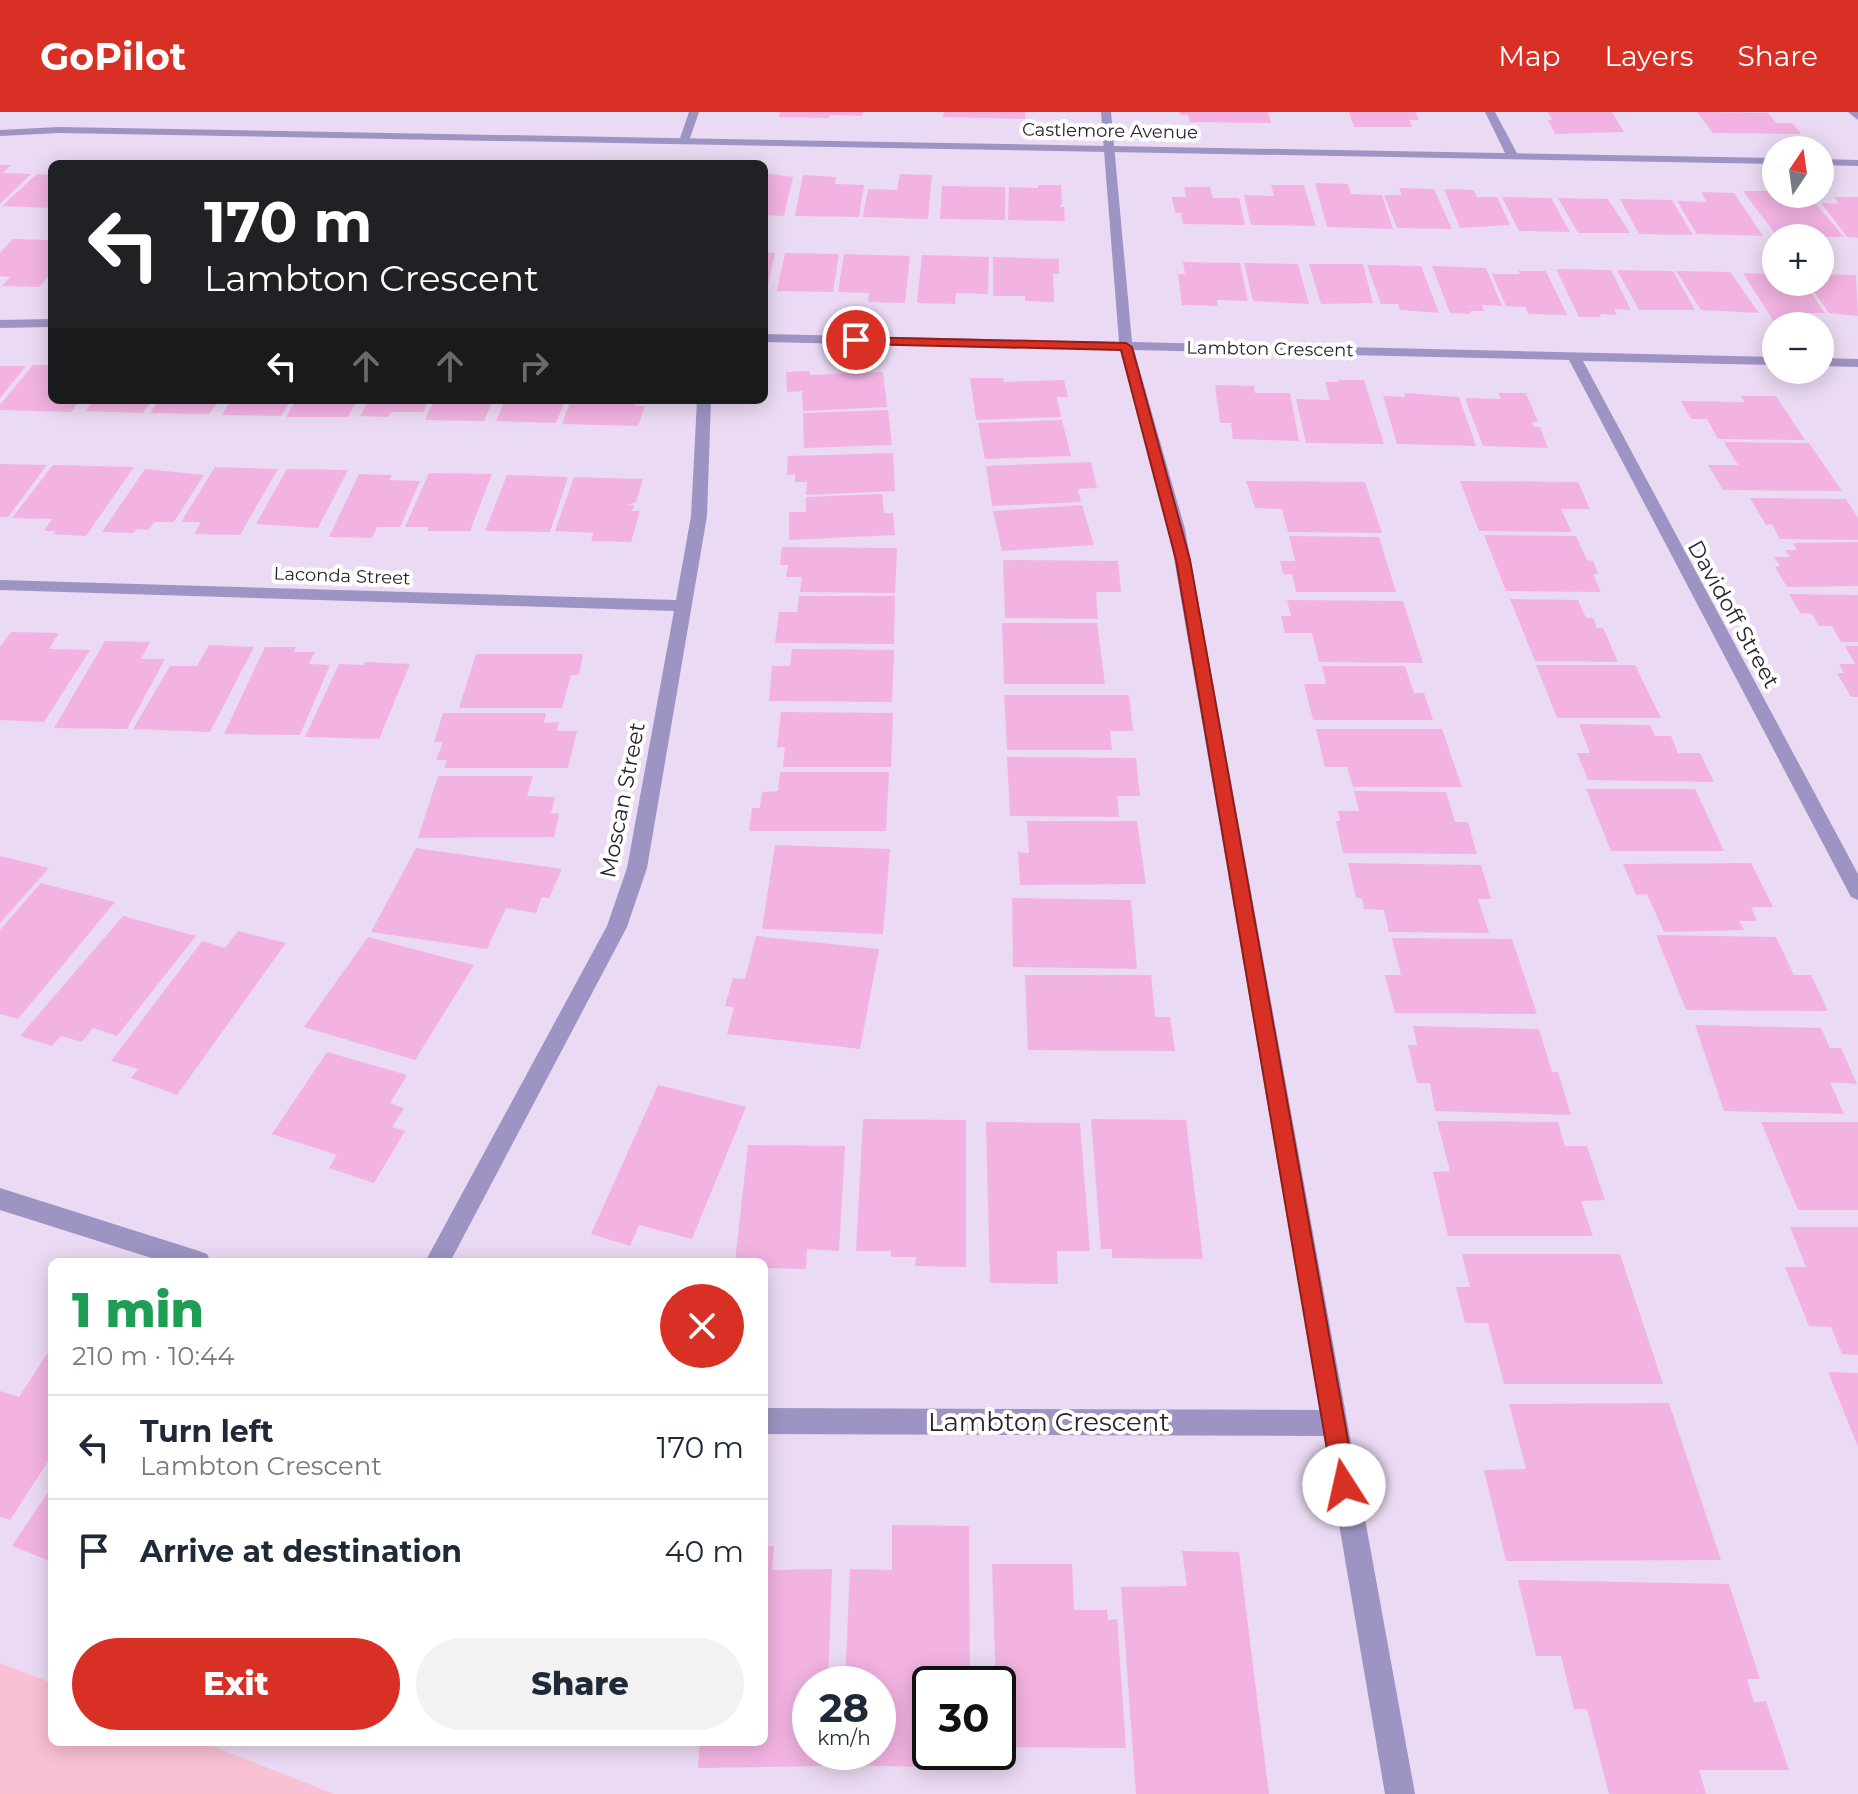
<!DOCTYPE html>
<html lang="en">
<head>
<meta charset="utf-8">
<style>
	body { margin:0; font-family:Montserrat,sans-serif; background:#f2f2f3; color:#1f2937; height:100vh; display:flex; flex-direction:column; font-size:30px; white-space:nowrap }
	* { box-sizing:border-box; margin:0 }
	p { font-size:26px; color:#747a83 }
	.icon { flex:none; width:44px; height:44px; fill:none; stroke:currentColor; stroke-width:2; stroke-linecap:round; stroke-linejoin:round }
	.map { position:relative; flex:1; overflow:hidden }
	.drawer { position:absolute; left:48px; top:1146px; width:720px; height:488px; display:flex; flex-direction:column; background:#fff; border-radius:12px; box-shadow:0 4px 20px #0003 }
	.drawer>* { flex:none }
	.top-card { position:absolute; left:48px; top:48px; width:720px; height:244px; border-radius:12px; box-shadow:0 4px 20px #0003; background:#202124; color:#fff; overflow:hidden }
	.needle { width:52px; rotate:13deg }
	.controls { position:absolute; left:1762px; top:24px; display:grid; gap:16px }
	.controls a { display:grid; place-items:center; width:72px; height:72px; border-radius:50%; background:#fff; box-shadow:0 4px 20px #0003; font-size:40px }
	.speed { position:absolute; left:792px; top:1554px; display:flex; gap:16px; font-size:40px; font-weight:700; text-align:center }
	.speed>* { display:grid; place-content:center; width:104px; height:104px; border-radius:50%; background:#fff; box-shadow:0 4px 20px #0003; line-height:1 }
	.speed small { font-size:20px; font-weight:400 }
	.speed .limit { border:4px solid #111; border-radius:12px; background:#fff; color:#111 }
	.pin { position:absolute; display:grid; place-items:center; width:68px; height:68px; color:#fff; margin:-34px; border:4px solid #fff; border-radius:50%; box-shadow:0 2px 8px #0007 }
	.me { position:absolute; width:88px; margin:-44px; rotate:350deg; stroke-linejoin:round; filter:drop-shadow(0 0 6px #0008) }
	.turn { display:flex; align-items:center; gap:28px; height:168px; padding:0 24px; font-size:36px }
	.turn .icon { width:104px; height:104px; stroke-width:2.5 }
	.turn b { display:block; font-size:56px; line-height:68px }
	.lanes { display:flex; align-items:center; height:76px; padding:0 24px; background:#0003; justify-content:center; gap:40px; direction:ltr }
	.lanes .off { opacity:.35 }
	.round { display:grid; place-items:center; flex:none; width:84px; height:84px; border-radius:42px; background:#f2f2f3 }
	.overview { display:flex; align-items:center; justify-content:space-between; height:136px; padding:0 24px }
	h1 { font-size:48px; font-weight:800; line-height:60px; color:#1e9e55 }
	.button { display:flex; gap:16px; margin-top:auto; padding:16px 24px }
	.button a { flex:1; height:92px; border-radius:48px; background:#d93025; color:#fff; font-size:32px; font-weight:800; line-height:92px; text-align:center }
	.button a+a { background:#f2f2f3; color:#1f2937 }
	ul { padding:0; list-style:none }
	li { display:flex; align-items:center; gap:24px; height:104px; padding:0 24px; border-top:2px solid #e0e1e3 }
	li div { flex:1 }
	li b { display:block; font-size:30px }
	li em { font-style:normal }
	header { display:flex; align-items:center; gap:48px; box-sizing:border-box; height:112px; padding:0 40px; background:#d93025; color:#fff }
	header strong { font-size:38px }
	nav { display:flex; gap:44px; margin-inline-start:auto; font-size:28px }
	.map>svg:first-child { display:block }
	.green { fill:#f9c1d4 }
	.building { fill:#f3b3e2 }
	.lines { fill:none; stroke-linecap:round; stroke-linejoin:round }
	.minor { fill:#9e94c3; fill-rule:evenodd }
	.tertiary { fill:#9e94c3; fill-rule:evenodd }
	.route { fill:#d93025; stroke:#8d1f18; stroke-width:2 }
	.labels { text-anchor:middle; stroke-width:8; stroke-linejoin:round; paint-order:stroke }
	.far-street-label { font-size:18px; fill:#2a232d; stroke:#fff }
	.street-label { font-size:22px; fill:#2a232d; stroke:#fff }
	.near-street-label { font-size:26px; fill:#2a232d; stroke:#fff }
</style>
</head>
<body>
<header>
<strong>GoPilot</strong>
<nav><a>Map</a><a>Layers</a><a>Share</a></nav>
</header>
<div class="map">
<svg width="1858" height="1682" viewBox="0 0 1858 1682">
	<rect width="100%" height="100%" fill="#ebdaf3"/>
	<!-- green -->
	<path class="green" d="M0,1551L52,1571V1630H202L334,1682H0Z"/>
	<!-- building -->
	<g class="building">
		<path d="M780,0H863L862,4L829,3V6L779,5Z"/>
		<path d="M944,0H1025V7L943,5Z"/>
		<path d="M1180,0H1268L1271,11L1190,10L1188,3H1180Z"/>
		<path d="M1349,0H1415L1419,8H1409L1412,15H1354Z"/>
		<path d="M1548,0H1612L1624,20L1555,22L1548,8H1552Z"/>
		<path d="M1697,0L1768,1L1776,11H1792L1801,22L1713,21Z"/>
		<path d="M0,53H11L3,61L31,62L0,92Z"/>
		<path d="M764,61L793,65L784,104L764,103Z"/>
		<path d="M37,62L52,63V96L2,94Z"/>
		<path d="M900,62L932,63L928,107L863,105L868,77L897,78Z"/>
		<path d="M803,63L836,65L835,72L864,73L859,105L795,104Z"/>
		<path d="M1315,71L1348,72L1351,82L1382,83L1393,117L1327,115Z"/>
		<path d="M1038,73H1061L1062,92L1059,95H1064L1065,109L1008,108L1009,75L1038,76Z"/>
		<path d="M1271,73H1304L1316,114L1251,113L1244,83L1274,84Z"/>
		<path d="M942,74L1005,75V108L940,107Z"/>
		<path d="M1184,75H1210L1213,86H1239L1245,113L1183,112L1181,101H1175L1172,85H1186Z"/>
		<path d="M1399,76L1434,77L1452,117L1397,116L1384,83H1402Z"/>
		<path d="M1444,77L1474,78L1477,85H1497L1510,113L1460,116Z"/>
		<path d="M1743,79H1776L1787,91L1816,92L1844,125L1777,124Z"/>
		<path d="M1701,80L1734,81L1763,124L1697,122L1677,89L1707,90Z"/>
		<path d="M1502,85L1551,86L1570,120L1519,119Z"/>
		<path d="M1834,85H1858V126L1847,125L1821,91L1839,92Z"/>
		<path d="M1558,86L1608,87L1630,121H1578Z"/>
		<path d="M1620,87L1672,88L1693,123L1639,122Z"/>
		<path d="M13,127L52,128V160L39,175L2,174L10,165L0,164V141Z"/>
		<path d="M764,140L775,141L765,186H764Z"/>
		<path d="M785,141L839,142L833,180L777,179Z"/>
		<path d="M844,142L910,144L905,191L868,190L869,181L838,180Z"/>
		<path d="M922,143L989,145L988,182L956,181L955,192L917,191Z"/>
		<path d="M993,145L1059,147V162H1053L1054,190L1025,189V184H993Z"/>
		<path d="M1183,150L1240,151L1248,189L1217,188L1218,194L1182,193L1178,162H1185Z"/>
		<path d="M1244,151L1298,152L1309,192L1253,189Z"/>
		<path d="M1309,152H1363L1373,191L1321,192Z"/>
		<path d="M1367,153L1421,154L1439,201L1400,198L1398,192H1381Z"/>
		<path d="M1432,154L1486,156L1502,194L1482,193L1484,199H1470L1471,202L1450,201Z"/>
		<path d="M1556,157L1611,158L1631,198L1614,197L1617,203L1600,202L1601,205H1579Z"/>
		<path d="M1617,158L1673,159L1695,198H1639Z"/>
		<path d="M1518,159H1546L1567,203L1529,202L1525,195L1506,194L1492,162H1520Z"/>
		<path d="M1676,159L1730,160L1759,201L1701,198Z"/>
		<path d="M1743,161L1776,162V170H1804L1825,201H1807L1811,206H1795L1797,209L1773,208Z"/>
		<path d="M1820,162L1856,163L1858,204L1829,201L1807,170H1820Z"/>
		<path d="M33,253H52V288H80L71,300L0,298V293Z"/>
		<path d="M0,254H26L0,286Z"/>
		<path d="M809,259L810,263L883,260L887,295L803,299L802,279L787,280L786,260Z"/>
		<path d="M970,266H1003L1004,270L1064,268L1068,285H1057L1061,305L976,308Z"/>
		<path d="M1338,268H1364L1384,332L1306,331L1296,287L1330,288L1325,270H1339Z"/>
		<path d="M1215,273L1254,274L1255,281H1290L1299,329L1233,327L1231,311H1220Z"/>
		<path d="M1404,281L1459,285L1476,334L1397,332L1383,284L1405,285Z"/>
		<path d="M1498,281H1526L1538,310H1532L1534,315H1540L1548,336L1483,334L1465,286L1501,287Z"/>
		<path d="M1741,284H1776L1805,328L1718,327L1707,307H1691L1681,289L1744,290Z"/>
		<path d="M94,288H152L143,301L85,299Z"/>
		<path d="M159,288H219L209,302L150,301Z"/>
		<path d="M231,288H291L281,304L222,303Z"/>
		<path d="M296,288H357L348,305H286Z"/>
		<path d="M369,288H429L423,300H391L388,305L360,304Z"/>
		<path d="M434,288H493L484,309L425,308Z"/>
		<path d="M505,288H565L556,311L496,309Z"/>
		<path d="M571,288H637L635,294H645L638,314L562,312Z"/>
		<path d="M888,298L892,333L804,336L803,301Z"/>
		<path d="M1062,308L1071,344L985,347L978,311Z"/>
		<path d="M1724,330L1809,331L1842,379L1723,378L1708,353H1738Z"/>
		<path d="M893,341L895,379L806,383L807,370H795V362L787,363L788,344Z"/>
		<path d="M1091,350L1097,376L1078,377L1081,390L992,394L986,354Z"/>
		<path d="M0,352L47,353L8,405H0Z"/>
		<path d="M53,353L134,355L86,424L53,422L56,419H44L52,407L12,406Z"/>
		<path d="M215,355L278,357L240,423L194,422L201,410H181Z"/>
		<path d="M145,357L204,363L174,410H154L148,418L136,417L133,421L102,420Z"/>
		<path d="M287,357L348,358L318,416L256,412Z"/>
		<path d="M429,361L492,362L470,419H428L429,415H405Z"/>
		<path d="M359,362L392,363L389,368L420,369L400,415H377L372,426L329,425Z"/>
		<path d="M507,363L568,365L550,420L485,419Z"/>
		<path d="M574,365L643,367L636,390L628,393H634L632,399H640L631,430L591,429L594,421L555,419Z"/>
		<path d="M1246,369L1365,370L1382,421L1288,420L1282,397L1255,396Z"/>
		<path d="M1460,369L1578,370L1590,397H1561L1572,420L1479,419Z"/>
		<path d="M882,382L884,401H893L895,423L789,428V400H806V385Z"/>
		<path d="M1750,386L1846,387L1858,406V428L1780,427L1772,412L1766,413Z"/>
		<path d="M1082,393L1094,433L1002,439L993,399Z"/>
		<path d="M1484,423L1576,424L1587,448L1593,449L1598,462H1593L1601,480L1506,479Z"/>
		<path d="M1289,424L1379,425L1396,480H1296L1292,462H1283L1280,449H1295Z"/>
		<path d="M1858,430V474L1787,475L1775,455L1780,454L1774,445H1790L1785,438H1797L1793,431Z"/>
		<path d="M782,435L897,436L895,481L800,480L802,465H786L788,453H780Z"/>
		<path d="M1003,448L1118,449L1121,480H1096L1098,507L1005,506Z"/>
		<path d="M1789,482L1858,483V530H1841L1832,514H1819L1812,502L1800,501Z"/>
		<path d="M799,484H895L894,532L775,531L779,500H797Z"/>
		<path d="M1510,487L1578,488L1586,506H1593L1597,516H1603L1618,550L1535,549Z"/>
		<path d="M1287,488L1403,489L1423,551L1319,550L1312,521H1285L1281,504H1291Z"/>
		<path d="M1002,511H1097L1105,572H1004Z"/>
		<path d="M11,520L59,521L49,537L90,538L44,610L0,608V535Z"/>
		<path d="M105,529L150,530L141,547H165L127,617L54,616Z"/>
		<path d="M209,533L254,535L210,620L133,617L170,554H197Z"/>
		<path d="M1845,534H1858V585H1851L1837,561H1844L1839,552H1855Z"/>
		<path d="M265,535H296L294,540H315L309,552L330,553L300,623L224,622Z"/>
		<path d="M792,537L894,538L892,590L769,589L772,554H790Z"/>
		<path d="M476,542H583L579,563H571L562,596H459Z"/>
		<path d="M365,550L410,552L379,627L305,625L339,552L363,553Z"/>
		<path d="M1536,553H1635L1661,606H1557Z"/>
		<path d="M1322,554H1405L1414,581H1424L1433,608H1313L1304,572H1326Z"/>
		<path d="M1004,583H1129L1133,619H1110L1112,638H1007Z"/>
		<path d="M781,600L893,601L891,655H783L785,635H777Z"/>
		<path d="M443,601H546L544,611L559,610L557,619H577L568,656H444L447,648H436L443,630H434Z"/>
		<path d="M1579,612L1650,613L1655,624H1671L1678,641H1700L1714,670L1588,668L1577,641H1590Z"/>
		<path d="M1316,617H1442L1462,675H1353L1347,655H1325Z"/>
		<path d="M1007,645L1136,646L1140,684H1117L1119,705L1010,704Z"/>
		<path d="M780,660H889L886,719H749L752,696H760L762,680L778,679Z"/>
		<path d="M438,664H533L527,684L555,685L551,701L559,702L554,725L418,726Z"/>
		<path d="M1586,677H1695L1724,739H1611Z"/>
		<path d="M1354,679L1446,680L1455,710H1468L1477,742L1343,741L1336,709H1340L1338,699H1359Z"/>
		<path d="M1027,709H1137L1146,772L1020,773L1018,740L1029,741Z"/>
		<path d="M775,733L890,737L883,822L762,817Z"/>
		<path d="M416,736L562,757L549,786L542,785L536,801L506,796L487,837L371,820Z"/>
		<path d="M0,744L49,756L0,811Z"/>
		<path d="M1348,751L1481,753L1491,787H1478L1489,821L1389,820L1384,798L1364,797L1362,786H1356Z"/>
		<path d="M1751,751L1773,795H1751L1757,809H1739L1744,818L1664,820L1647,782L1636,783L1623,752Z"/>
		<path d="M41,771L115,790L18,907L0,902V818Z"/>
		<path d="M1012,786L1131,788L1137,857L1013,855Z"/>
		<path d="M123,804L196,824L117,924L93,916L82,930L61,924L52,934L20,924Z"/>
		<path d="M238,819L286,831L177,983L131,966L138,957L111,949L202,829L225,836Z"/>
		<path d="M1656,823L1776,825L1794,863H1811L1828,899L1686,898Z"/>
		<path d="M756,824L879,837L860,937L727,922L734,895L725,894L733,866L745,867Z"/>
		<path d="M368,825L474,853L415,948L304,915Z"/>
		<path d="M1392,826L1512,827L1537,902L1395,901L1385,863H1401Z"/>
		<path d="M1025,863H1151L1155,905H1170L1175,939L1028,938Z"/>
		<path d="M1695,913L1821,916L1830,936H1841L1857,972L1830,970L1844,1002L1724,999Z"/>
		<path d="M1413,914L1539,917L1552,960H1558L1571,1003L1435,999L1430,971H1417L1408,933H1417Z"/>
		<path d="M327,940L407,963L390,991L404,996L392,1015L405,1019L374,1071L329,1056L337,1043L272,1022Z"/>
		<path d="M658,973L746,995L692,1127L639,1113L630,1134L591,1122Z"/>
		<path d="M863,1007L966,1008V1155L915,1154L916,1145H891V1139H856Z"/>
		<path d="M1091,1007L1186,1008L1203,1147L1112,1146V1137H1101Z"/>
		<path d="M1437,1009L1558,1010L1565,1034H1587L1605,1088L1581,1089L1593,1124H1448L1433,1060L1450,1059Z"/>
		<path d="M986,1010L1080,1011L1090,1139H1057L1058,1172L990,1171Z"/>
		<path d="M1761,1010H1858V1098H1798Z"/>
		<path d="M748,1033L845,1034L839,1139L807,1137L806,1157L764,1156V1150H735Z"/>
		<path d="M1790,1115H1858V1243L1842,1242L1831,1215L1809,1214L1785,1155H1806Z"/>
		<path d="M1462,1142H1620L1663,1272H1504L1488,1211H1465L1456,1175H1470Z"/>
		<path d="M49,1239L52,1240V1343L10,1408L0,1405V1279L19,1285Z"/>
		<path d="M1828,1260L1858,1261V1335Z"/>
		<path d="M1669,1291L1721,1448L1506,1449L1484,1358L1526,1357L1509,1292Z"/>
		<path d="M52,1374V1450L12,1434Z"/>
		<path d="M892,1413L969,1414L970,1572H930V1640H971V1656L842,1653L843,1640H878V1572H845L850,1457L892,1458Z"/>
		<path d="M764,1434H774L772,1458L832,1457L828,1572H810V1640H825V1654L698,1656L700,1630H764Z"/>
		<path d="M1182,1439L1239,1440L1269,1682H1136L1121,1475L1187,1474Z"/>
		<path d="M992,1452H1072L1074,1498H1107L1108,1508L1117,1507L1126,1636L998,1635Z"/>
		<path d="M1518,1468L1729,1472L1760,1567H1747L1754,1590L1766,1589L1789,1658H1699L1706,1682H1609L1587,1597H1574L1561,1544H1536Z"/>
	</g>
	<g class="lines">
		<!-- minor -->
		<g class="minor">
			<path d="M689,0H699L689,29L684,32L679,29Z"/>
			<path d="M1101,0H1111L1132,230L1776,245V253L1583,249L1858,762V788L1851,785L1569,248L1134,238L1185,417L1415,1682H1385L1324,1324L764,1322V1296L1320,1298L1169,417L1120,238L764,230V222L1119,230Z"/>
			<path d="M1485,0H1495L1519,45L1517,47L1507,45Z"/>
			<path d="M1848,0H1858V8Z"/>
			<path d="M52,207V215L0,216V208Z"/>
			<path d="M1820,246L1858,247V255L1820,254Z"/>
			<path d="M697,288H711L707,404L647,756L627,815L450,1150H425L607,814L627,756L674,499L0,478V468L676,488L691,404Z"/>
			<path d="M0,1076L199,1139L207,1142L211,1150H164L0,1098Z"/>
		</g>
		<!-- tertiary -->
		<g class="tertiary">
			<path d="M59,15L1776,46V52L59,21L0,24V18Z"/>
			<path d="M1820,47L1858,48V54L1820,53Z"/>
		</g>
	</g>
	<!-- route -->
	<path class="route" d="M852,225L1126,231L1132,235L1190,448L1356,1373L1353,1381L1344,1385L1336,1381L1333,1373L1176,448L1121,238L856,232L852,231Z"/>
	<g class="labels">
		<!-- far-street labels -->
		<g class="far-street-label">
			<text transform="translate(1110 19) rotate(1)" y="6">Castlemore Avenue</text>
			<text transform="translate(1270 237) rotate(1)" y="6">Lambton Crescent</text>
			<text transform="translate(342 464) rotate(2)" y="6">Laconda Street</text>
		</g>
		<!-- street labels -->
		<g class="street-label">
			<text transform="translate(1734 502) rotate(61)" y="8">Davidoff Street</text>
			<text transform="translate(622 688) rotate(-79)" y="8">Moscan Street</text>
		</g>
		<!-- near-street labels -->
		<g class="near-street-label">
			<text x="1049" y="1319">Lambton Crescent</text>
		</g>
	</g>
</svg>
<div class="controls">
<a><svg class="needle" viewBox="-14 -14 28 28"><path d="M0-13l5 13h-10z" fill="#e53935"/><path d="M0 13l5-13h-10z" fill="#747a83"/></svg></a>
<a>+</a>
<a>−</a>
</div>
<div class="speed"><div>28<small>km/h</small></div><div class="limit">30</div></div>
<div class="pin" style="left:856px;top:228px;background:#d93025"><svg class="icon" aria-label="arrive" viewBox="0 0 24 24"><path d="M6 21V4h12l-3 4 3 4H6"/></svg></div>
<svg class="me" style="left:1344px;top:1373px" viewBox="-20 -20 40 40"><circle r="19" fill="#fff"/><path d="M0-13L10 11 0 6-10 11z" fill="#d93025"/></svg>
<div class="top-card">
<div class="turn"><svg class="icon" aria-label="left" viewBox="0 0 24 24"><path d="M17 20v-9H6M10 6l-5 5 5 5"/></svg><div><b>170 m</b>Lambton Crescent</div></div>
<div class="lanes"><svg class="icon" aria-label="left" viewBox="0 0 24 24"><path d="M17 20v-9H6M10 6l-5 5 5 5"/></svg><svg class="icon off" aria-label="ahead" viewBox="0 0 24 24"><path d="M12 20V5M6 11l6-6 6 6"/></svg><svg class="icon off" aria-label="ahead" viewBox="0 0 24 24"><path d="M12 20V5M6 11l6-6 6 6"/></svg><svg class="icon off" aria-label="right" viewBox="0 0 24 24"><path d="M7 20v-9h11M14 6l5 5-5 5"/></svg></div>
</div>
<section class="drawer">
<div class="overview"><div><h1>1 min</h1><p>210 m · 10:44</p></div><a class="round" style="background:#d93025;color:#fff"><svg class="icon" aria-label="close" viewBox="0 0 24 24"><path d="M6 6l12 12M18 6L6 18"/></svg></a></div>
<ul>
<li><svg class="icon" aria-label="left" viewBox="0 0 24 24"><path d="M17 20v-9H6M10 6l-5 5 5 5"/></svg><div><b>Turn left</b><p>Lambton Crescent</p></div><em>170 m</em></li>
<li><svg class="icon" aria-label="arrive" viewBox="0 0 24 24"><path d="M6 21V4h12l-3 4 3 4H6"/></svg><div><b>Arrive at destination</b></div><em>40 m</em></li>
</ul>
<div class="button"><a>Exit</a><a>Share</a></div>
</section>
</div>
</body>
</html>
